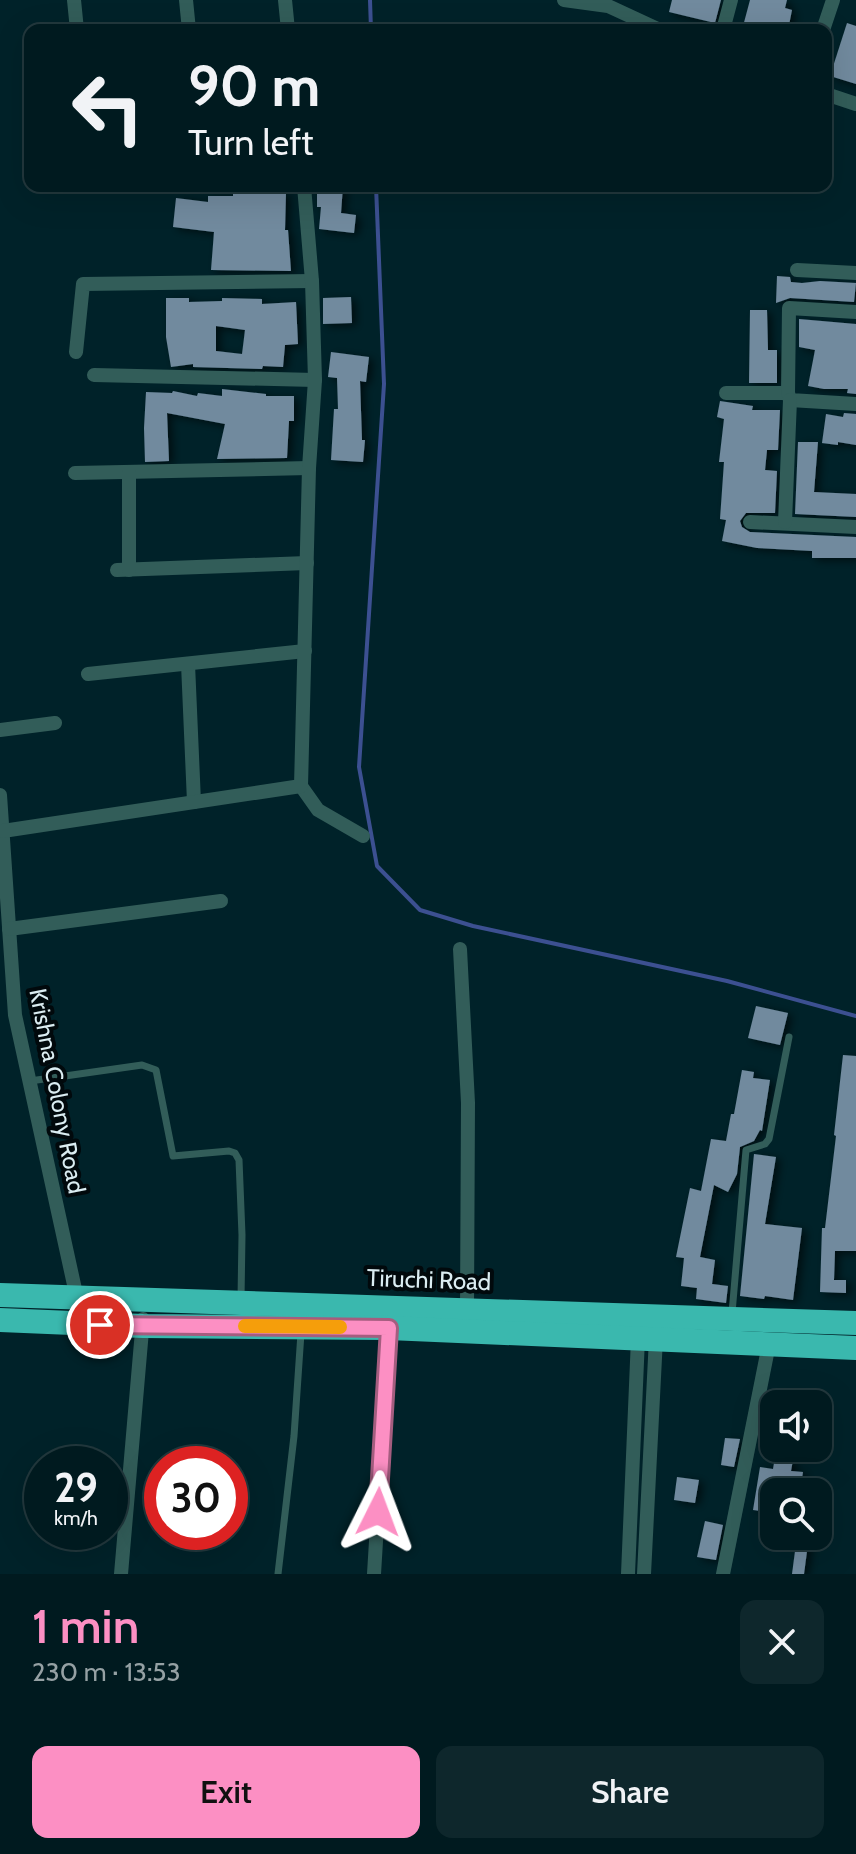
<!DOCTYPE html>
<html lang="en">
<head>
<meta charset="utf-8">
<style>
	body { margin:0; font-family:Cabin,sans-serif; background:#0e272c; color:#f1f3f6; height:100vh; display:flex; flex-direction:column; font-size:30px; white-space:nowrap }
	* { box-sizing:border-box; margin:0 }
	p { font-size:26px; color:#95a1a4 }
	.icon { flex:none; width:44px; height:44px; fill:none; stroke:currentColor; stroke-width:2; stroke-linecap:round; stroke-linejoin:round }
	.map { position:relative; height:1574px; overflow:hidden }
	.details { display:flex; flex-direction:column; background:#001a1f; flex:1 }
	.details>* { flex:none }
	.banner { position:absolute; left:24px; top:24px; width:808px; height:168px; border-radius:16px; box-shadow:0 8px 32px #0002,0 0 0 2px #22383d; background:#001a1f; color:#f1f3f6; overflow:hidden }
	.controls { position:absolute; left:760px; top:1390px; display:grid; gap:16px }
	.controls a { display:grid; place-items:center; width:72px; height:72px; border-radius:16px; background:#001a1f; box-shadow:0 8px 32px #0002,0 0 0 2px #22383d; font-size:40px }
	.speed { position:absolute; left:24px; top:1446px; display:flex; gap:16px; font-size:40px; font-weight:700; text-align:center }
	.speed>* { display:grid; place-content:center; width:104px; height:104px; border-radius:50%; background:#001a1f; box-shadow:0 8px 32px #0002,0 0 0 2px #22383d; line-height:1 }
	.speed small { font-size:20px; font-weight:400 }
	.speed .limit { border:12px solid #d22; background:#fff; color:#111 }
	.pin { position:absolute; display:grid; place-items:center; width:68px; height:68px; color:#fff; margin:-34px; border:4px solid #fff; border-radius:50%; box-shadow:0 2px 8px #0007 }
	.me { position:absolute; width:88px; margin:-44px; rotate:3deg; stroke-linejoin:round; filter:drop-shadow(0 0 6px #0008) }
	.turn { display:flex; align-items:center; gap:28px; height:168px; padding:0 32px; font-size:36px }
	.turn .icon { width:104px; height:104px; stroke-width:2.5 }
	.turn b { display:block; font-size:56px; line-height:68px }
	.round { display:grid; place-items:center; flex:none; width:84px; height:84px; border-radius:16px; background:#0e272c }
	.overview { display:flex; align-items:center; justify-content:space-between; height:136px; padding:0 32px }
	h1 { font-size:48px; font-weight:600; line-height:60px; color:#fc8fc3 }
	.primary-button { display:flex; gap:16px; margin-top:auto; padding:16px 32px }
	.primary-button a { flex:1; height:92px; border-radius:16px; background:#fc8fc3; color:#111; font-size:32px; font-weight:600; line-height:92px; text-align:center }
	.primary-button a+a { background:#0e272c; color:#f1f3f6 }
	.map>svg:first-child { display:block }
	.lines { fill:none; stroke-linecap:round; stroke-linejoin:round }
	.stream { stroke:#3c5091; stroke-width:4 }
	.building { fill:#718a9e; fill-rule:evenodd; filter:url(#shadow) }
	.lane { stroke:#325d59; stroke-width:7 }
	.street { stroke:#325d59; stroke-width:14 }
	.highway { stroke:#3ab8ae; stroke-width:24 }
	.route-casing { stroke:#a45d7f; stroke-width:20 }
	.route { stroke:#fc8fc3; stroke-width:14 }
	.slow { stroke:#f59e0b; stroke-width:14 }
	.labels { text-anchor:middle; stroke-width:8; stroke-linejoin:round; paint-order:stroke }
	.street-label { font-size:24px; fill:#dbedf2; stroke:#01090c }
</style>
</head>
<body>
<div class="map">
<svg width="856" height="1574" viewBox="0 0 856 1574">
	<defs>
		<filter id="shadow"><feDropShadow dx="4.5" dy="2.5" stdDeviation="4" flood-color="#0009"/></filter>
	</defs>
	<rect width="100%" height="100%" fill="#002229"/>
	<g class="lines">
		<!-- stream -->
		<g class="stream">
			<path d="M370,0L371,30"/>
			<path d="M376,186L384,384L359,767L377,866L420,910L473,926L727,981L856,1016"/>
		</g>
	</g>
	<!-- building -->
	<g class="building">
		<path d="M672,0H721L715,23L669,12Z"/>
		<path d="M750,0H787L785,8L792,10L788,30H742Z"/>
		<path d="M847,23L856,26V84L830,76Z"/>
		<path d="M317,186H343L341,213L356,215L354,233L319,229L321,207H317Z"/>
		<path d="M233,192L286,193L285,230H288L291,271L211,270L214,232L173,227L176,198L208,202V196H233Z"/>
		<path d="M777,276L790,277L791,282L802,283L820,281L856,283L854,302L790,298L776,303Z"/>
		<path d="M351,297L352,323L323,324V298Z"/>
		<path d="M166,298H189V302L222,301V298L262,299V304L296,302L298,344L285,345L283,367L263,366L262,369L193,367V364L171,367L166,337ZM216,326L245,330L242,354L216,351Z"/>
		<path d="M750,310H767L768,350H777V383H749Z"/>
		<path d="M799,319L856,324V394L847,393L848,389H824L808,386L815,350L799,347Z"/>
		<path d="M331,352L369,357L366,382L360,381L362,440H365L363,462L331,460L334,409H338L337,378L328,377Z"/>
		<path d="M222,389L266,394V396H294V421H289L287,458L217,459L225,424L167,413L169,461L145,462L144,428L146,392L172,393L173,391L197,396L198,393L222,396Z"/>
		<path d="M720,401L753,406L752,410H780L778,450H767L765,470L777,471L775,513H746L740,521L742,527L750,532L856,537V558H812V551L757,548L722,541L726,520L720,519L724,462H719L724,419L717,417Z"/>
		<path d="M844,413L856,414V445L838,442V445L822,443L826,414L843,417Z"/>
		<path d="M798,442H818L814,492L856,494V517L795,514Z"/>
		<path d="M756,1006L788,1013L780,1045L748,1038Z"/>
		<path d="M843,1055L856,1056V1251H835L834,1280H846V1293L820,1292L822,1228H825L836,1136L834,1135Z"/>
		<path d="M742,1070L754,1072L753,1078L770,1080L762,1131L760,1130L754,1141L740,1147L737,1174L728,1192L714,1185L700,1257L715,1260L712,1284L728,1286L726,1303L696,1299L697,1288L681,1286L684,1258L676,1257L690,1188L701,1191L711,1139L726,1141L731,1114H734Z"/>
		<path d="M754,1154L776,1157L765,1224L802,1228L793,1300L765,1296L764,1299L740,1296Z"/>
		<path d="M725,1438L740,1439L734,1467L721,1465Z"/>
		<path d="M775,1457L793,1460L791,1471L803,1472L800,1492H774V1513L753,1510L760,1467L773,1469Z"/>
		<path d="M677,1477L699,1480L695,1503L674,1500Z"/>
		<path d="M705,1521L723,1525L716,1560L697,1557Z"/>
		<path d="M797,1536H809L804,1574H792Z"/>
	</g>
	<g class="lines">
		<!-- lane -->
		<g class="lane">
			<path d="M30,1081L142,1065L156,1070L173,1156L229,1151L235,1153L239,1160L242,1235L241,1299"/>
			<path d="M732,1313L746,1150L765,1144L769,1139L789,1037"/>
			<path d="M278,1574L294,1436L301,1333"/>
		</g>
		<!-- street -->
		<g class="street">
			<path d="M74,0L77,30"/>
			<path d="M186,0L189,30"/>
			<path d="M285,0L288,30"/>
			<path d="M564,0L608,6L660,30"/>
			<path d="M723,30L731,0"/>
			<path d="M823,30L833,0"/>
			<path d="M826,94L856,104"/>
			<path d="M797,270L856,273"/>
			<path d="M76,352L83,284L312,281"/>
			<path d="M94,375L315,380"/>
			<path d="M726,393H788L790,400L856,404"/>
			<path d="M788,393L789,308L856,312"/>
			<path d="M75,473L309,468"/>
			<path d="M750,522L856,527"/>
			<path d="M785,522L790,400"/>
			<path d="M117,570L307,563"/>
			<path d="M129,570V472"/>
			<path d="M188,664L194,802"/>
			<path d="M88,674L305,651"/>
			<path d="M0,730L55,723"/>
			<path d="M301,786L318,810L363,836"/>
			<path d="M0,795L15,1015L78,1303"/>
			<path d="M3,831L301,786L309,468L315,380L312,281L304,186"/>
			<path d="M9,929L221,901"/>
			<path d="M460,949L468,1103L467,1309"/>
			<path d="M121,1574L143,1319"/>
			<path d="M374,1574L389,1328"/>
			<path d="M628,1574L638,1338"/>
			<path d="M644,1574L656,1338"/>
			<path d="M723,1574L769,1344"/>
		</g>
		<!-- highway -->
		<g class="highway">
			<path d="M0,1295L856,1323"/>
			<path d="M0,1320L143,1326L389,1328L856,1348"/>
		</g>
	</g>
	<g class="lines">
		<!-- route casing -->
		<g class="route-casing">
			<path id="route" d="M100,1325L389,1328L378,1512"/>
		</g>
		<!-- route -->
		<use href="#route" class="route"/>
		<!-- slow -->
		<path class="slow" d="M245,1326L340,1327"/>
	</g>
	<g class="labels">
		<!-- street labels -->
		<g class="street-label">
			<text transform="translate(57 1091) rotate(79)" y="8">Krishna Colony Road</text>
			<text transform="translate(429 1280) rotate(2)" y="8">Tiruchi Road</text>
		</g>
	</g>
</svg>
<div class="controls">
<a><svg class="icon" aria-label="sound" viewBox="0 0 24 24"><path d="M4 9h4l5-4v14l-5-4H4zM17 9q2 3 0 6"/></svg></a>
<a><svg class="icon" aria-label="search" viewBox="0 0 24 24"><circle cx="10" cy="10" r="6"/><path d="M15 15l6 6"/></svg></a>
</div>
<div class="speed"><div>29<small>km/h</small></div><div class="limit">30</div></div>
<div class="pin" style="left:100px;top:1325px;background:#d93025"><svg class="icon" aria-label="arrive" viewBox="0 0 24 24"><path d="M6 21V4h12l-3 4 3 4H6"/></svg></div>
<svg class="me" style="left:378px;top:1512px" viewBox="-20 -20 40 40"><path d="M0-17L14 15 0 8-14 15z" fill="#fc8fc3" stroke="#fff" stroke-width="4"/></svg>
<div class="banner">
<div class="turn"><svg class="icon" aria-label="left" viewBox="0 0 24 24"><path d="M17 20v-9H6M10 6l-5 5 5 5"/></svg><div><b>90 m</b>Turn left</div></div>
</div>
</div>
<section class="details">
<div class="overview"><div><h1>1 min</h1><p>230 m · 13:53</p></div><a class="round"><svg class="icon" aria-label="close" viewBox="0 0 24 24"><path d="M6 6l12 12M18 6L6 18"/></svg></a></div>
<div class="primary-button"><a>Exit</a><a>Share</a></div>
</section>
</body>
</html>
